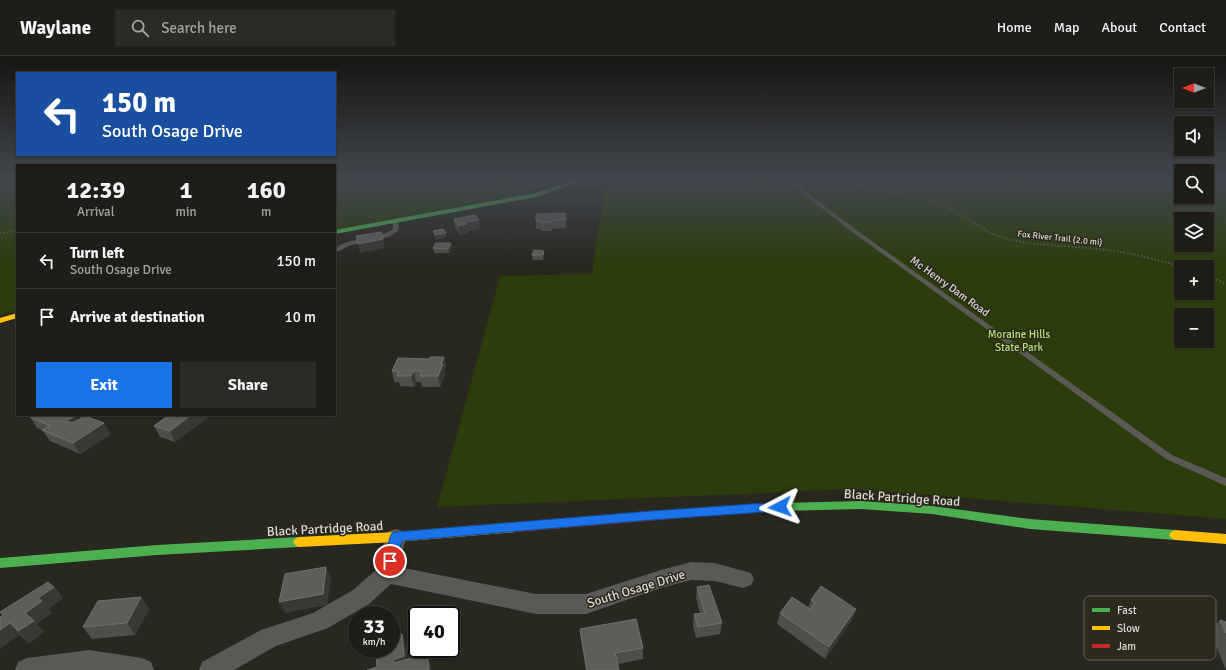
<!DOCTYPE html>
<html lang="en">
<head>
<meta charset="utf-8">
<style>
	body { margin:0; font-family:Signika,sans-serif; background:#2b2a25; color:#f1f3f6; height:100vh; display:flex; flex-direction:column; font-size:15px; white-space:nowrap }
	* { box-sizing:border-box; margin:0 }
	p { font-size:13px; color:#a1a2a2 }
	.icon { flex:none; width:22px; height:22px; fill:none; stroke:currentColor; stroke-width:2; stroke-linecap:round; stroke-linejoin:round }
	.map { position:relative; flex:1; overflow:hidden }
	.details { position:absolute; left:16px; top:108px; width:320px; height:252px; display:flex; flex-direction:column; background:#1e1d18; border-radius:0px; box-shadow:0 1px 3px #0004,0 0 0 1px #3c3b37 }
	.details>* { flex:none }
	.hud { position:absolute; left:16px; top:16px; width:320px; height:84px; border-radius:0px; box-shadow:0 1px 3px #0004,0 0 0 1px #3c3b37; background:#1a4fa0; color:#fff; overflow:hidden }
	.needle { width:26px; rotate:270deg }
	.tools { position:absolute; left:1174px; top:12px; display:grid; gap:8px }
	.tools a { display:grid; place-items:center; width:40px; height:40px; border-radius:0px; background:#1e1d18; box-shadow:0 1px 3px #0004,0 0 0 1px #3c3b37; font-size:20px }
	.speed { position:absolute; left:348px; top:550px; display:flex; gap:8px; font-size:20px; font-weight:700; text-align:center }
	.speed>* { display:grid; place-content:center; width:52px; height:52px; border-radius:50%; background:#1e1d18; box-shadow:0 1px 3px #0004,0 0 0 1px #3c3b37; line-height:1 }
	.speed small { font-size:10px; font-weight:400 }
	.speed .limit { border:2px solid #111; border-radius:6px; background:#fff; color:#111 }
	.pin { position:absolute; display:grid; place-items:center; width:34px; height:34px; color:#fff; margin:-17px; border:2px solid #fff; border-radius:50%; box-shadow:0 1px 4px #0007 }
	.me { position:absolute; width:44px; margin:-22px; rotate:266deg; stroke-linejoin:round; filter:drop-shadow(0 0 3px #0008) }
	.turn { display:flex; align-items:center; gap:14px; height:84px; padding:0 20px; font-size:18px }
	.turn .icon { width:52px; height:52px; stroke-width:2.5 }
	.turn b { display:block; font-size:28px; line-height:34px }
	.eta { display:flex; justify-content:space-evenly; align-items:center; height:68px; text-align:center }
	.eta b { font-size:24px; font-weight:800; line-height:28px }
	.button { display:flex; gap:8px; margin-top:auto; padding:8px 20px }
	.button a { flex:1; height:46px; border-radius:0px; background:#1a73e8; color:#fff; font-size:16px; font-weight:800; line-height:46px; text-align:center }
	.button a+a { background:#2b2a25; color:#f1f3f6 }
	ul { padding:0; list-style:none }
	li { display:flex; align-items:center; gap:12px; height:56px; padding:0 20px; border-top:1px solid #3c3b37 }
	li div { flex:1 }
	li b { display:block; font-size:15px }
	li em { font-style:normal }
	header { display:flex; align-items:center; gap:24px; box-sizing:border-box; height:56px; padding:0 20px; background:#1e1d18; border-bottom:1px solid #3c3b37 }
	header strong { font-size:19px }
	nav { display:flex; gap:22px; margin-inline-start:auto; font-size:14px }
	.search { width:280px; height:36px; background:#2b2a25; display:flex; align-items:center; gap:10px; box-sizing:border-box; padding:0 14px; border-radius:0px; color:#a1a2a2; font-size:15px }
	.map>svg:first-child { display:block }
	.green { fill:#2a3d0a; fill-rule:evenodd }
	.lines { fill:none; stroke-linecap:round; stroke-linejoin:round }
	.path { stroke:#595854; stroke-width:2; stroke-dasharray:1.5 2; stroke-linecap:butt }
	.lane { fill:#5a5955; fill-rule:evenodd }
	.street { fill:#5a5955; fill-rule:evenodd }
	.fast { fill:#4caf50; fill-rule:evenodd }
	.slow { fill:#ffc107; fill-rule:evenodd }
	.jam { fill:#c62828; fill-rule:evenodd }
	.wall { fill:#4f4e4b }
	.shaded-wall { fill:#393834 }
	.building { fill:#5e5d5a; stroke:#71706c }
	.route { fill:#1a73e8; stroke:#114b97 }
	.labels { text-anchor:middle; stroke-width:3; stroke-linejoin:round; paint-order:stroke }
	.far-street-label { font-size:9px; fill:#dbdad2; stroke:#2c291d }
	.street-label { font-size:11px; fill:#dbdad2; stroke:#2c291d }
	.park-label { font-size:11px; fill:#b0e273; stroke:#2c291d }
	.near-street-label { font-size:13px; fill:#dbdad2; stroke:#2c291d }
	.key { fill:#2c291d; stroke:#615e53; stroke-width:1 }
	.key-label { font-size:11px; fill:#dbdad2 }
</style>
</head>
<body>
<header>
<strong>Waylane</strong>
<div class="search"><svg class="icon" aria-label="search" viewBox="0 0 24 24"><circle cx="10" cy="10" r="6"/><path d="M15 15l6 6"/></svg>Search here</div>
<nav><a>Home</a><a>Map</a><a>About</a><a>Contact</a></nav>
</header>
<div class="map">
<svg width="1226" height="614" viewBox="0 0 1226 614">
	<rect width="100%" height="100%" fill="#282720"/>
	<!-- green -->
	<g class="green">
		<path d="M0,123H17V254L0,259Z"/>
		<path d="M335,123H568L514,140L335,174Z"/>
		<path d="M606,123H1181V141H1207V123H1226V463L856,433L437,451L500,220L592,218ZM1181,163H1207V189H1181ZM1181,211H1207V237H1181ZM1181,259H1207V285H1181Z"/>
	</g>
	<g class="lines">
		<!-- path -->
		<g class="path">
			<path d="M825,123L931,144L948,151L990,177L1007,183L1027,187L1099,193L1134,198L1184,211"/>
			<path d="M528,128L540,123"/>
			<path d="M0,177L17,175"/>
			<path d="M1207,219L1226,228"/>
		</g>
		<!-- lane -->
		<g class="lane">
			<path d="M784,123H789L855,173L1172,399L1226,422V430L1166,403L851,175Z"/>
			<path d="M393,164L398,165L399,174C386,186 367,184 352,189C346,190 341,195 335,197V192C353,180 375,185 393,173Z"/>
		</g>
		<!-- street -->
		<g class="street">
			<path d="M396,473L403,475L406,481L399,511L536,538H586L661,514L691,506L715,507L751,517L754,523L751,529L743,532L715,525L691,524L661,532L586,558H536L391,528L369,548L328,572L276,590L234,614H199L202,606L261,574L313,557L353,534L377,513L386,481L389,475Z"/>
			<path d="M89,594L142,602L151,606L154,614H15L18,606L27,602Z"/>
		</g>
		<!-- fast -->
		<g class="fast">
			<path d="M579,123H587L536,141L335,178V174L535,137Z"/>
			<path d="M861,445L932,450L1030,463L1175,474L1179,476L1181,479L1179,482L1175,484L1030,473L932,458L861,453L780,455L706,460L702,459L700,456L702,453L706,452L780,447Z"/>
			<path d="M299,481L303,483L305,486L303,489L299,491L157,499L0,512V502L157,489Z"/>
		</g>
		<!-- slow -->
		<g class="slow">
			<path d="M17,257V262L0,267V262Z"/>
			<path d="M516,466L520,468L522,471L520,474L516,476L396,486L299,491L295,489L293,486L295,483L299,481L396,476Z"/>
			<path d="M1175,474L1226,478V488L1175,484L1171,482L1169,479L1171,476Z"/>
		</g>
		<!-- jam -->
		<path class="jam" d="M706,452L710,453L712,456L710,459L706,460L516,476L512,474L510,471L512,468L516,466Z"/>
	</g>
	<!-- wall -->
	<g class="wall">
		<path d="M565,157L566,172L552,173V175H541V173H536V165Z"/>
		<path d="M454,163L480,172L468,175V177L460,179L455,171Z"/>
		<path d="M451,187L452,191L449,197H434L433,192Z"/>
		<path d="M532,199H544L543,204H533Z"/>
		<path d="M444,301L446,311L444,314L445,319L440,331H422L421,326H416L414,331L400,330L399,326H394L392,315L429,303Z"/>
		<path d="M165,359H211L175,386L160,381L154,370L166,361Z"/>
		<path d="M30,361L77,364L111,378L80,398L50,385L43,375L37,372Z"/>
		<path d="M54,531L63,542L48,553L52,557L36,568L44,576L29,587L0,561Z"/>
		<path d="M697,531L722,567L720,578L696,582L693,570L694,558L700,557L696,542Z"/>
		<path d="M141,541L149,553L135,579L92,583L83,571Z"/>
		<path d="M811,544L856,553L852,564L825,603L777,568L780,557L808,552Z"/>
		<path d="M1220,564L1226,566V614L1210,576Z"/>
		<path d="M580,573L643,592V603L618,608L619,614H586L581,585Z"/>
	</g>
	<!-- shaded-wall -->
	<g class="shaded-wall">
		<path d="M479,164L480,172L468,175V177L460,179L458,170L465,166Z"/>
		<path d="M446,177V182L435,184V179Z"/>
		<path d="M383,183L385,192L360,197L358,188Z"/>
		<path d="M451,187L452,191L449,197L448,193Z"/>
		<path d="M544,195V199L543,204V199Z"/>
		<path d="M444,301L446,311L444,314L445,319L440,331L438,320L441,308Z"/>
		<path d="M413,315L416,326L414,331L411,320Z"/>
		<path d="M191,359H211L175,386L170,375Z"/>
		<path d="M75,360L81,371L66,365Z"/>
		<path d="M104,367L111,378L80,398L73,387Z"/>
		<path d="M326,511L331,523L327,549L285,557L279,546Z"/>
		<path d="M54,531L63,542L48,553L52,557L36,568L44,576L29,587L18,575L25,557L38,542Z"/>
		<path d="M141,541L149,553L135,579L127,567Z"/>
		<path d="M856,553L852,564L825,603L829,591Z"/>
		<path d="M10,567L20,578L0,593V574Z"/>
		<path d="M402,578L406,590L408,612L394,607L393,604Z"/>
		<path d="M427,598L431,609V614H429Z"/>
	</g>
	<!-- building -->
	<g class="building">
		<path d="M565,157L566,164H552V166L541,167V165H536V158Z"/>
		<path d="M475,159L479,164L465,166L467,168L458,170L454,163Z"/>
		<path d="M443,173L446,177L435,179L433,175Z"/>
		<path d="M381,176L383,183L358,188L356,180Z"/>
		<path d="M436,187H451L448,193L433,192Z"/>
		<path d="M534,194L544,195L543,199H532Z"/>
		<path d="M430,301H444L441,308H443L438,320H420L422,315H413L411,320H397L399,315H392L398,302L429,303Z"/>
		<path d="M34,359H73L75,360L66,365L72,367L85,360L104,367L73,387L42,374L50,370L30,361Z"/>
		<path d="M169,359H191L170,375L154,370Z"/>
		<path d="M326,511L323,538L279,546L285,518Z"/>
		<path d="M48,526L54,531L38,542L42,545L25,557L34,565L18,575L10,567L0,574V561L3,559L0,556Z"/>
		<path d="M709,529L722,567L698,571L694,558L705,557L697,531Z"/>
		<path d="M821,530L856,553L829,591L780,557L792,541L810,553L815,547L811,544Z"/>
		<path d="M141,541L127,567L83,571L98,545Z"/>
		<path d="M636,563L643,592L615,597L619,614H587L580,573Z"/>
		<path d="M1220,564L1226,566V577Z"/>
		<path d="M402,578L404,600L393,604L394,607L427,598L429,614H367L377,611L376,593H391V582Z"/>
	</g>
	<!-- sky -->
	<linearGradient id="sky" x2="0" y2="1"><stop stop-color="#161512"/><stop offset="0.59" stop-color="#42474e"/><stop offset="1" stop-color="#42474e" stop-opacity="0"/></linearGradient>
	<rect width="1226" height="209" fill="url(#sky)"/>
	<!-- route -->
	<path class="route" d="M780,446L784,448L786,451L784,454L780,455L651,464L402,485L395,509L390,511L386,509L384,505L390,481L392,477L396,476L651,455Z"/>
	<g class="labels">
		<!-- far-street labels -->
		<g class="far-street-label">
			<text transform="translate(1060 182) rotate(6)" y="3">Fox River Trail (2.0 mi)</text>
		</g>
		<!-- street labels -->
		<g class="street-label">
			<text transform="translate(950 230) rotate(36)" y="4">Mc Henry Dam Road</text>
		</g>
		<!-- park labels -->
		<g class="park-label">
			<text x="1019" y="282">Moraine Hills<tspan x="1019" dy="13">State Park</tspan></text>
		</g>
		<!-- near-street labels -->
		<g class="near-street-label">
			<text transform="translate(902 441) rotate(4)" y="5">Black Partridge Road</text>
			<text transform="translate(325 472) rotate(-3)" y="5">Black Partridge Road</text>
			<text transform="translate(636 532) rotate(-17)" y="5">South Osage Drive</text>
		</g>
	</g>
	<!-- legend -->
	<rect x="1084" y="540" width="132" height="64" rx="6" class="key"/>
	<rect x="1092" y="552" width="18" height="4" fill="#4caf50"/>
	<rect x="1092" y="570" width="18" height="4" fill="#ffc107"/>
	<rect x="1092" y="588" width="18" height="4" fill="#c62828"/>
	<g class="key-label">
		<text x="1117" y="558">Fast</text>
		<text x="1117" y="576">Slow</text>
		<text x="1117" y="594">Jam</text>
	</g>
</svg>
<div class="tools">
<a><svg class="needle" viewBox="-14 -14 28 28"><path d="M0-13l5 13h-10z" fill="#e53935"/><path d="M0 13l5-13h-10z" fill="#a1a2a2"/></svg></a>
<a><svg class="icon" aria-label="sound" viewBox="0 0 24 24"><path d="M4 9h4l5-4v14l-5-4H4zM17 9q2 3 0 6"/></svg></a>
<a><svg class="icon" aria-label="search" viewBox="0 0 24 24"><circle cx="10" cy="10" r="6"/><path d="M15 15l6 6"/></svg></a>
<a><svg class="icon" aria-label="layers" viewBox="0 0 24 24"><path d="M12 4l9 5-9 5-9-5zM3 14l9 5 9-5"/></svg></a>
<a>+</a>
<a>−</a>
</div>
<div class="speed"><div>33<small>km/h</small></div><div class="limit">40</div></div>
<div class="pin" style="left:390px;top:505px;background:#d93025"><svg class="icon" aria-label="arrive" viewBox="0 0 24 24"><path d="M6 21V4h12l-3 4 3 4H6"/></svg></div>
<svg class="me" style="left:780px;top:451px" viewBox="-20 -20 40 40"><path d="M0-17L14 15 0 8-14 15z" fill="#1a73e8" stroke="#fff" stroke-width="4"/></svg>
<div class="hud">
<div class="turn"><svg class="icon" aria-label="left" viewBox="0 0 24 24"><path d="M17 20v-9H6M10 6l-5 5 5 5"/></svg><div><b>150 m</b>South Osage Drive</div></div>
</div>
<section class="details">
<div class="eta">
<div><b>12:39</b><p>Arrival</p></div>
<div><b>1</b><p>min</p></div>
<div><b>160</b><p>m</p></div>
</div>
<ul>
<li><svg class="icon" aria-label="left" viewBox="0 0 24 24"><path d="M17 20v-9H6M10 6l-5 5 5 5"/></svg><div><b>Turn left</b><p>South Osage Drive</p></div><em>150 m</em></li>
<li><svg class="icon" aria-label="arrive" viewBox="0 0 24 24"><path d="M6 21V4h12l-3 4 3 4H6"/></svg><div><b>Arrive at destination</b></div><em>10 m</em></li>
</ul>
<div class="button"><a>Exit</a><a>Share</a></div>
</section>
</div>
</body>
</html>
